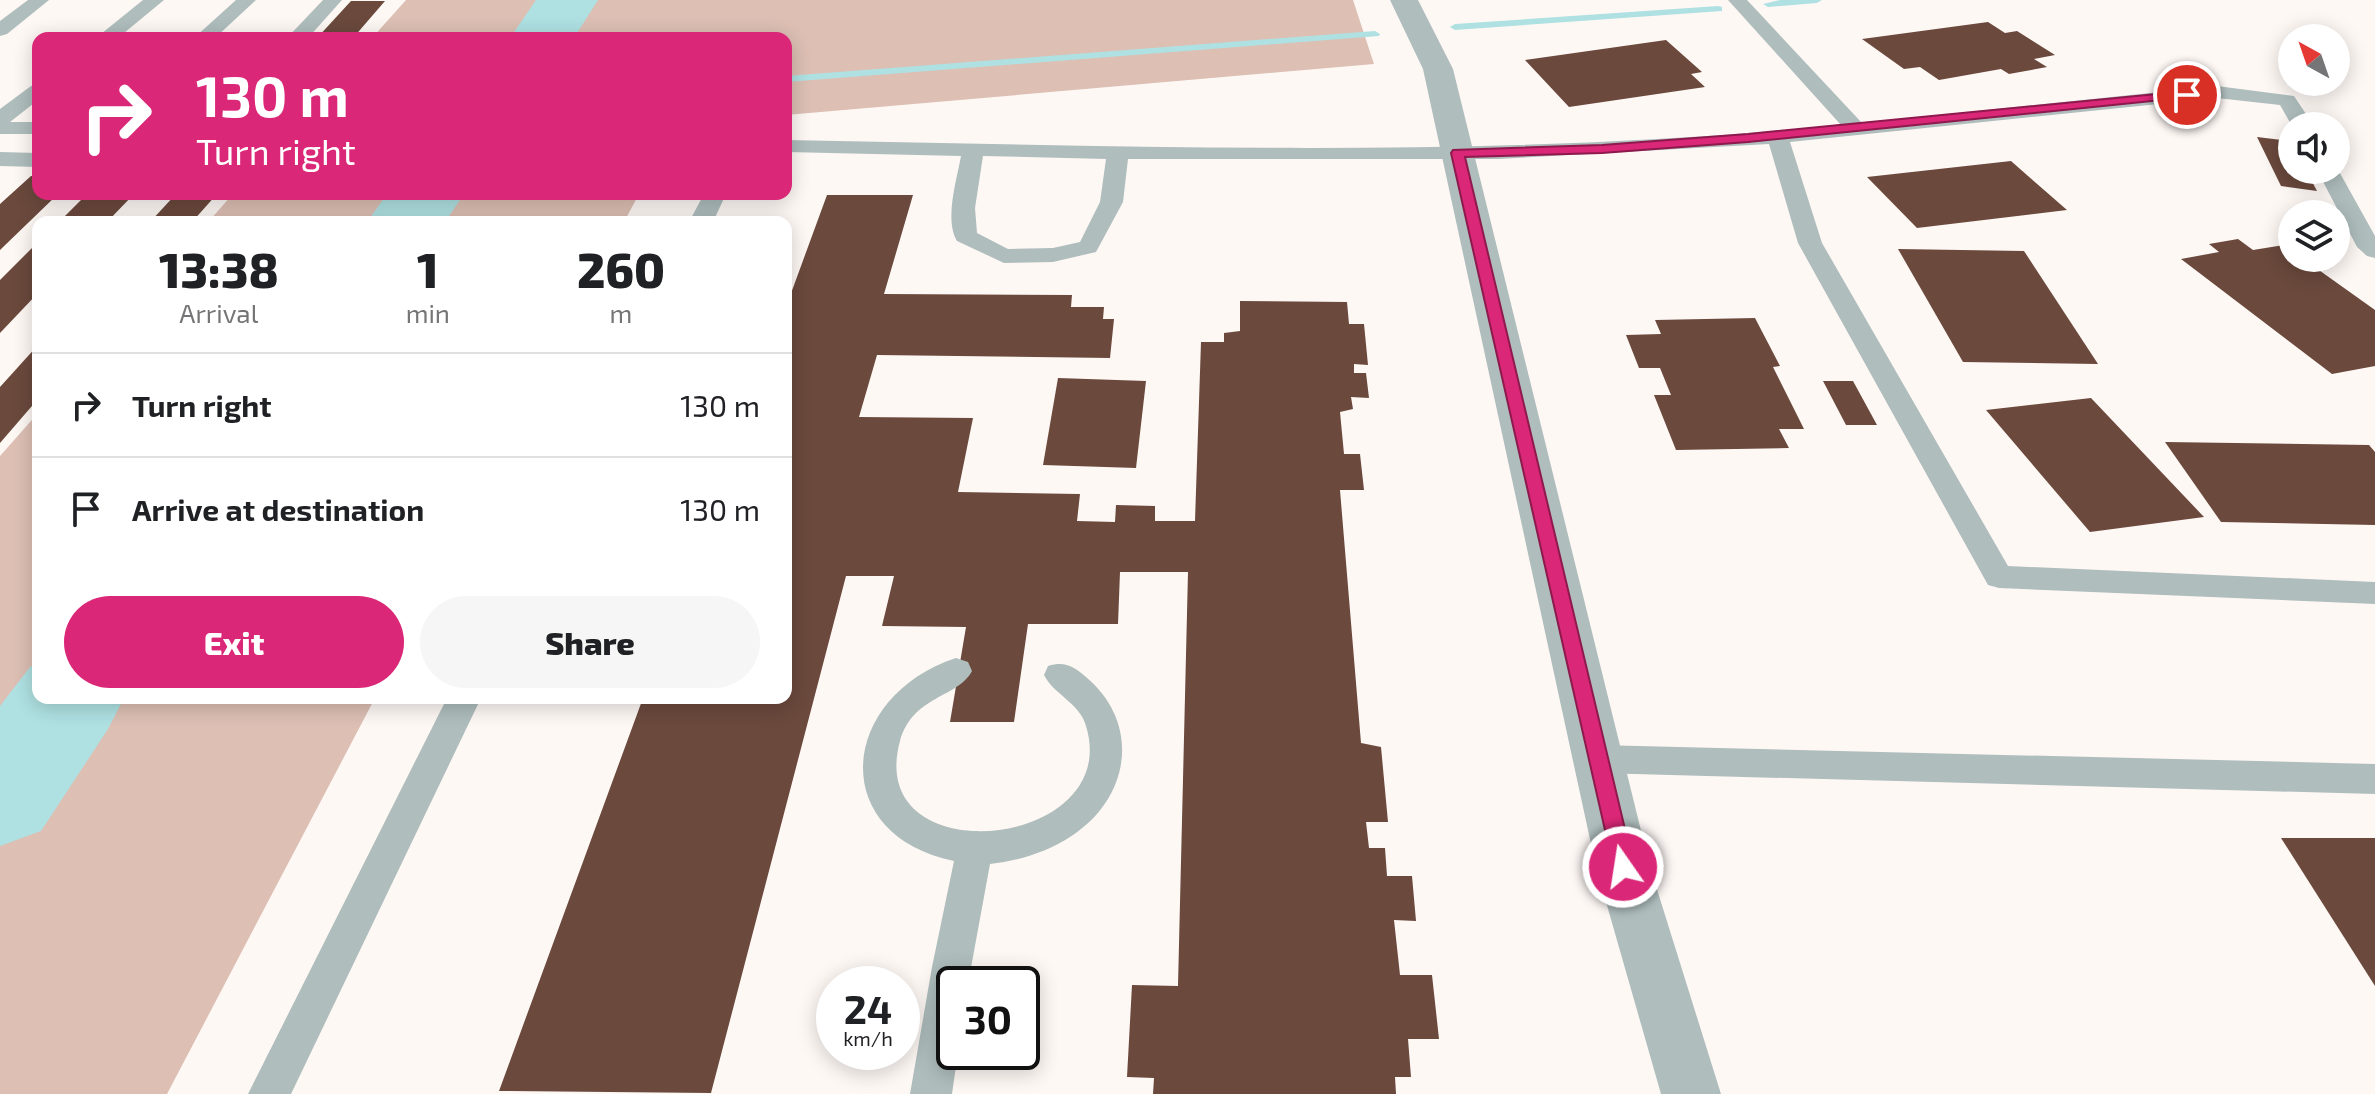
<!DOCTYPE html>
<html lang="en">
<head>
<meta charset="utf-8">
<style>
	body { margin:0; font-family:"Exo 2",sans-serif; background:#f6f6f6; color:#202124; height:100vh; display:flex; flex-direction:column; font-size:30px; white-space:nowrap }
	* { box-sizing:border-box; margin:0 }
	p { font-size:26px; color:#757577 }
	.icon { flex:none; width:44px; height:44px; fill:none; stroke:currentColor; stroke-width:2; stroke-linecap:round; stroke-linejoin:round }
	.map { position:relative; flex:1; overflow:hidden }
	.drawer { position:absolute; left:32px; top:216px; width:760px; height:488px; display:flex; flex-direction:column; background:#fff; border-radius:16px; box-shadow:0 4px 20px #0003 }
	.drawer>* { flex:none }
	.banner { position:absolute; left:32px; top:32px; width:760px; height:168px; border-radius:16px; box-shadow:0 4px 20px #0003; background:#db2777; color:#fff; overflow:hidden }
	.needle { width:52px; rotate:320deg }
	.controls { position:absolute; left:2278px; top:24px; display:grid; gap:16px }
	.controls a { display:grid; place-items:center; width:72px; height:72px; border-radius:50%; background:#fff; box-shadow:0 4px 20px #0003; font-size:40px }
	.speed { position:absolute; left:816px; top:966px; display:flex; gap:16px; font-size:40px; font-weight:700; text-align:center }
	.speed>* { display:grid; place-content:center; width:104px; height:104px; border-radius:50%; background:#fff; box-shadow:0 4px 20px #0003; line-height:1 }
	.speed small { font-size:20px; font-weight:400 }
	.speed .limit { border:4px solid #111; border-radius:12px; background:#fff; color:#111 }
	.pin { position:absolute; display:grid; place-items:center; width:68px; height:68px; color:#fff; margin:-34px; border:4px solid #fff; border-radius:50%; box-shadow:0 2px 8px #0007 }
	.me { position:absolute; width:88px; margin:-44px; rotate:347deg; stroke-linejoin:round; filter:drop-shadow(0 0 6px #0008) }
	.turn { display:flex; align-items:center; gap:28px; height:168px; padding:0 32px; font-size:36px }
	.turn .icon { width:104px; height:104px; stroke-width:2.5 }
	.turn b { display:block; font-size:56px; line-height:68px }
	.eta { display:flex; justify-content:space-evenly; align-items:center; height:136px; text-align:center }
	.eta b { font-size:48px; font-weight:800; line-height:56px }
	.cta { display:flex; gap:16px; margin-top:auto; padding:16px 32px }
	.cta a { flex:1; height:92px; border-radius:48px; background:#db2777; color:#fff; font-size:32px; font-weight:800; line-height:92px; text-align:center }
	.cta a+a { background:#f6f6f6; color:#202124 }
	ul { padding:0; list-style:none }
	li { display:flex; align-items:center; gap:24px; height:104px; padding:0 32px; border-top:2px solid #e0e0e0 }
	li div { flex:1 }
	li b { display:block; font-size:30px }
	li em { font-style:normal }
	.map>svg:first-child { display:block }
	.green { fill:#ddbfb4 }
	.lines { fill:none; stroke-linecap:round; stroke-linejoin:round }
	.stream { fill:#afe1e2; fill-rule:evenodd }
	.river { fill:#afe1e2; fill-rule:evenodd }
	.building { fill:#6b493d }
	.service { fill:#afbdbd; fill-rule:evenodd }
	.minor { fill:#afbdbd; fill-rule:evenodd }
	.route { fill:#db2777; stroke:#8e194d; stroke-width:2 }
</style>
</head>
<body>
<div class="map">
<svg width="2375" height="1094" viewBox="0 0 2375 1094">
	<rect width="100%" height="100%" fill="#fef8f5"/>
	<!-- green -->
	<g class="green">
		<path d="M406,0H1353L1374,64L786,115V38H372Z"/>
		<path d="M233,194H639L624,222H208Z"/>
		<path d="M38,413V698H375L167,1094H0V456Z"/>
	</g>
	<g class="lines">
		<!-- stream -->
		<g class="stream">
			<path d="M1780,0H1822L1817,3L1768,7L1763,4Z"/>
			<path d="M1718,6L1722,7V11L1455,30L1450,27L1455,24Z"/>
			<path d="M1375,31L1380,34L1379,36L786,82V76Z"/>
		</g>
		<!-- river -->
		<g class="river">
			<path d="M536,0H598L574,38H510Z"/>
			<path d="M387,194H464L445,222H367Z"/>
			<path d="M38,664V698H124L108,729L41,831L0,846V706L30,667Z"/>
		</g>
	</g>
	<!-- building -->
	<g class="building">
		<path d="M351,1H385L353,38H317Z"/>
		<path d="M1988,22L2005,33L2017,31L2055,55L2034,59L2047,67L2009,74L2001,69L1939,80L1920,67L1904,69L1862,39Z"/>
		<path d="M1666,40L1702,72L1691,74L1705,87L1569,107L1525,60Z"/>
		<path d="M2257,137L2291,141L2292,170H2306L2317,191L2281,186Z"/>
		<path d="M2011,161L2067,210L1917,228L1867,177Z"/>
		<path d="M31,176H38V194H58L0,250V204Z"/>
		<path d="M87,194H134L107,222H59Z"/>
		<path d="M176,194H217L192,222H150Z"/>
		<path d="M827,195H913L884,294L1072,295L1071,307H1104L1103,319H1114L1110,358L877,355L859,417L973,418L958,492L1080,494L1077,521L1115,522L1116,505L1155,506V521H1195L1201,342H1224V333L1240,331V301L1347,302L1349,324H1364L1368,365L1354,364V373H1366L1369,398L1351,397L1353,409L1340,412L1344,454H1360L1364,490H1340L1361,743L1381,747L1388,822H1366L1369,848H1385L1387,876H1412L1416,921L1394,920L1400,975H1432L1439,1039H1408L1411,1077H1395L1396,1094H1153L1154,1078L1127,1077L1132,985L1178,986L1188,572H1120L1118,624H1028L1014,722H950L966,627L882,626L894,576H846L711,1093L499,1091L643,698H786V307Z"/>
		<path d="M2238,239L2253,250L2284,245L2292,251V258H2302L2375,310V366L2332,374L2181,259L2219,252L2209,244Z"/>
		<path d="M38,242V293L0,333V280Z"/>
		<path d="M1898,249L2024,251L2098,364L1963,362Z"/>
		<path d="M1755,318L1780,366L1773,367L1804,429H1779L1789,448L1676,450L1654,395H1671L1660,368H1639L1626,335L1661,334L1655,320Z"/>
		<path d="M38,345V399L0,443V387Z"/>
		<path d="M1058,378L1146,381L1136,468L1043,465Z"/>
		<path d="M1823,381H1853L1877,425H1846Z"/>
		<path d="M2091,398L2204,517L2090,532L1986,410Z"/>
		<path d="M2165,442L2369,445L2375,452V525L2221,522Z"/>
		<path d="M2281,838H2375V986Z"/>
	</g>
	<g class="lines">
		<!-- service -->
		<g class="service">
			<path d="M28,0H49L7,34L0,36V21Z"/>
			<path d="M143,0H164L118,38H96Z"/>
			<path d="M236,0H256L215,38H194Z"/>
			<path d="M323,0H342L308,38H287Z"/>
			<path d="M1728,0H1747L1862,123L2217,86L2294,96L2314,126H2292L2280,105L2217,98L1790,142L1822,243L2008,566L2375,582V604L1999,588L1988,585L1798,243L1769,144L1498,159H1128L1123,202L1096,252L1053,262L1004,263L957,241C944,220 957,179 961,156L786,152V140C1138,146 1490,160 1841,125ZM983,156L1106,159L1100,202L1080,242L1053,248L1008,249L977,233L975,208Z"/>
			<path d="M38,84V100L10,122H38V134H0V109L31,86Z"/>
			<path d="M0,152L38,153V167L0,166Z"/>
			<path d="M2336,166L2375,236V258L2367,256L2357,247L2317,170H2336Z"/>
			<path d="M704,194H726L713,222H689Z"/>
			<path d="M956,658L968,662L972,671C958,698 913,695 900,741C863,876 1124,850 1086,726C1080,703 1054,695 1044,675L1048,666C1065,661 1073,666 1086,677C1142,724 1130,799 1070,837C1047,852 1018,861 990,864L968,984H954V1052H958L952,1094H910L932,967L954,861C825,834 840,696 956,658Z"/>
			<path d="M447,698H481L291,1094H248Z"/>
			<path d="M1598,745L2375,764V794L1598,773L1586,769L1581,759L1586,749Z"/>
		</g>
		<!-- minor -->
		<path class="minor" d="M1390,0H1418L1453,69L1650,867L1721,1094H1661L1596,867L1423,69Z"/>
	</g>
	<!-- route -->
	<path class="route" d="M2187,91L2193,95L2191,97L1748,142L1602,153L1465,157L1634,867L1631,874L1623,877L1615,874L1451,153L1453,150L1602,145L1748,134Z"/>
</svg>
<div class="controls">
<a><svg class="needle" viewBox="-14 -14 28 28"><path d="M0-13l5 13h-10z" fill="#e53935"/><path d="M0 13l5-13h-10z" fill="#757577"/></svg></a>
<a><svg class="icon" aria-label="sound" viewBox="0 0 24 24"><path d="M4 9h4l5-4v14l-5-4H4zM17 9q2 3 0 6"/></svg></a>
<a><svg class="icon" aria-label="layers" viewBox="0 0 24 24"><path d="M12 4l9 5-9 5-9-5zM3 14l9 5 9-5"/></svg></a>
</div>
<div class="speed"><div>24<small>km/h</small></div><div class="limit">30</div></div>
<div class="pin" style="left:2187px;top:95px;background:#d93025"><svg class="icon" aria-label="arrive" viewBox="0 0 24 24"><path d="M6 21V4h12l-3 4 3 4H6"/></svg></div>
<svg class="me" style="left:1623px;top:867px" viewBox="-20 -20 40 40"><circle r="17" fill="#db2777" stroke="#fff" stroke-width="3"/><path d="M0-11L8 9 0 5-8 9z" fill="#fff"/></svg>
<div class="banner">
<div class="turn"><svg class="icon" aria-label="right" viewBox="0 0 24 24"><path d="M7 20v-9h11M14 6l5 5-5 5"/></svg><div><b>130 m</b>Turn right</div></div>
</div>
<section class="drawer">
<div class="eta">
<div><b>13:38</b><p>Arrival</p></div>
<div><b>1</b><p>min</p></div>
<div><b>260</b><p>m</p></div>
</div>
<ul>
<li><svg class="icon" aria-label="right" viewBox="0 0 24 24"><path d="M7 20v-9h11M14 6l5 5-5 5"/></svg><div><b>Turn right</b></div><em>130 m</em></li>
<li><svg class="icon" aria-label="arrive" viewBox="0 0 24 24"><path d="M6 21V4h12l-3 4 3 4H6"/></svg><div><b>Arrive at destination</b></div><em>130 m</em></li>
</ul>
<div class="cta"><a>Exit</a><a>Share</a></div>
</section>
</div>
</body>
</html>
